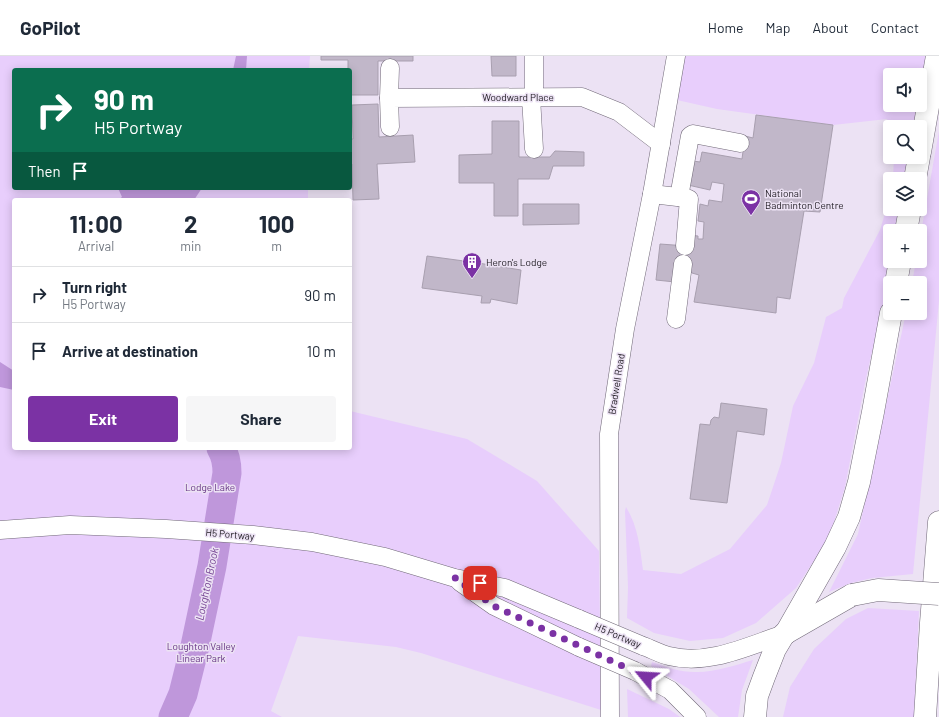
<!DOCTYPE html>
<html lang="en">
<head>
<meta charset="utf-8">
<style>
	body { margin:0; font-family:Barlow,sans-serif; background:#f6f6f7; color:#1f2937; height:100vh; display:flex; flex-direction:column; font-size:15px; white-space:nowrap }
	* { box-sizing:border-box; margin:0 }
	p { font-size:13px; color:#747a83 }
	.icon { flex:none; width:22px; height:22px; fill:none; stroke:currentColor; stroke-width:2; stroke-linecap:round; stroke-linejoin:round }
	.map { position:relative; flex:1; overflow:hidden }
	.panel { position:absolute; left:12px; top:142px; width:340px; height:252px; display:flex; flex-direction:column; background:#fff; border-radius:4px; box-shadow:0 2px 10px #0003 }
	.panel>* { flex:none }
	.banner { position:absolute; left:12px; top:12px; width:340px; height:122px; border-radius:4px; box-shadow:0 2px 10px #0003; background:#0b6e4f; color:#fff; overflow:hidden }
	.controls { position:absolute; left:883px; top:12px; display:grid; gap:8px }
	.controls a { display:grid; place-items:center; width:44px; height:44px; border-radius:4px; background:#fff; box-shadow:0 2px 10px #0003; font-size:20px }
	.pin { position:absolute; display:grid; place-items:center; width:34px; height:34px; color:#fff; margin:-17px; border-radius:8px; box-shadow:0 2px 6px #0006 }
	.me { position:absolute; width:44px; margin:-22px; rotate:297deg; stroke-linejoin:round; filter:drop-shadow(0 0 3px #0008) }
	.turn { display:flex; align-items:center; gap:14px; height:84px; padding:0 16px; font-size:18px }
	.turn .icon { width:52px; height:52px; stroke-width:2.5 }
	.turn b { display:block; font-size:28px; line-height:34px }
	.then { display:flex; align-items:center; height:38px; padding:0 16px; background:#0003; gap:8px; font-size:15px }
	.eta { display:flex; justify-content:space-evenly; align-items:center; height:68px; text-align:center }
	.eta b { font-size:24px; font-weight:700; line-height:28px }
	.cta { display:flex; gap:8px; margin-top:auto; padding:8px 16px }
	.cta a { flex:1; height:46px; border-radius:4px; background:#7b32a4; color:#fff; font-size:16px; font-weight:700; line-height:46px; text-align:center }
	.cta a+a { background:#f6f6f7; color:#1f2937 }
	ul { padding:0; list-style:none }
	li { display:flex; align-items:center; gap:12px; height:56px; padding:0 16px; border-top:1px solid #e0e1e3 }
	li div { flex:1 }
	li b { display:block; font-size:15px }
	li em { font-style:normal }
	header { display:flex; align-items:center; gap:24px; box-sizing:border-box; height:56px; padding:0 20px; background:#fff; border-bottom:1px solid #e0e1e3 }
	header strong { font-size:19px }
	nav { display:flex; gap:22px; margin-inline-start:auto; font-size:14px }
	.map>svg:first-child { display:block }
	.green { fill:#e8cefc }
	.water { fill:#bf97db }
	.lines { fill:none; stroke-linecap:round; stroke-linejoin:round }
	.river { stroke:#bf97db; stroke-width:29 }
	.building { fill:#c1b7c9; stroke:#a89faf }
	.minor-casing { stroke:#716978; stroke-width:19 }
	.major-casing { stroke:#716978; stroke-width:23 }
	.highway-casing { stroke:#716978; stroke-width:23 }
	.minor { stroke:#fff; stroke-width:18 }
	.major { stroke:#fff; stroke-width:22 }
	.highway { stroke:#fff; stroke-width:22 }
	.minor-bridge-casing { stroke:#716978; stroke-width:19; stroke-linecap:butt }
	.major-bridge-casing { stroke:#716978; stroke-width:23; stroke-linecap:butt }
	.minor-bridge { stroke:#fff; stroke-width:18 }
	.major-bridge { stroke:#fff; stroke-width:22 }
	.route { stroke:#7b32a4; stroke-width:7; stroke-dasharray:0 12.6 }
	.labels { text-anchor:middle; stroke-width:3; stroke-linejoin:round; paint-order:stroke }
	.street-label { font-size:10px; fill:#242027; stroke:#ece2f4 }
	.poi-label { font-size:10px; fill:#242027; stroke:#ece2f4; text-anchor:start }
	.park-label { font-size:10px; fill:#663484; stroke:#ece2f4 }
	.water-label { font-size:11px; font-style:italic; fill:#6f3d8e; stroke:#ece2f4 }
</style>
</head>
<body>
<header>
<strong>GoPilot</strong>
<nav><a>Home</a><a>Map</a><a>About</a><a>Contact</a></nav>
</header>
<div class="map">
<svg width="939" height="661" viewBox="0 0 939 661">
	<rect width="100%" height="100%" fill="#ece2f4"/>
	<!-- green -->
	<g class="green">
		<path d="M0,0H310L309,14H14V132H308V144H14V392H350V355L467,383L537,425L599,495L601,654L421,597L396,591L298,580L271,655L282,661H0Z"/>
		<path d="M676,0H927L920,43V19H890V49H919L915,71H890V75L887,63L833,69L717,53L668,42Z"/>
		<path d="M939,75V245L913,518L872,522L851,527L829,536L858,478L906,257H920V227H912L916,205H920V182Z"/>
		<path d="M894,101H910L907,123H893Z"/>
		<path d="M890,141V153H902L897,175H890L889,221L865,327L845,431L829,482L796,532L756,567L723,582L690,585L654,577L627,562L628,531L625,455L626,451C638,470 640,492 643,514L681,518L730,493L767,449L781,407L793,350L814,307L826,261L842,252L844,242L880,174Z"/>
		<path d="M868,552L919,555L914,661H783L790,631L814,593L846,563Z"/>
		<path d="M753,604L742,634L738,661H719L689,633L651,610L652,606C666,611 680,616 695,616C712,617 736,609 753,604Z"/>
		<path d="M627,633L669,653L680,661H628Z"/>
	</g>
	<!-- water -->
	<g class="water">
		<path d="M236,0H247L246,14H233Z"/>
		<path d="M118,132H202L194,144H118L122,141Z"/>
		<path d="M0,306L14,315V334L0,331Z"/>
	</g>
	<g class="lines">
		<!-- river -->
		<path class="river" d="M173,661L183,638L195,590L212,510L227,417C227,408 226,400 221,392"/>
	</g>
	<!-- building -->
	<g class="building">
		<path d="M321,0H413V5H378V39H350V14H348V4H321Z"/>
		<path d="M491,0H516V20H492Z"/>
		<path d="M378,48L379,81L413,79L415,106L377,108L379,143L353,144L352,108H350V83H353L352,49Z"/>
		<path d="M756,59L833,69L820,156L804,155L790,243L777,241L776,257L694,246L699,219L692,217L687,211L675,226L656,224L660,188L687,190L688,179L698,180V183H703L704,166L698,165L700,148L708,150L709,144L722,146L724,128L712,126L710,134L688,129L693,105L700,106L702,96L742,103L745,80L753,82Z"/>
		<path d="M492,65H519V101H550L555,95L584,96V110H553L549,123H518V160H494V127H459V99L492,98Z"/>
		<path d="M523,148H579V168L523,169Z"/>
		<path d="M427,200L464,205L465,200L472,202V206L521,214L517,248L491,243L490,247H481L482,240L422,232Z"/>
		<path d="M721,347L767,353L764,379L737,375L727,447L690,443L700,368L710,369L711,364L714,361L719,362Z"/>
	</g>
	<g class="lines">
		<!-- minor casing -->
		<g class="minor-casing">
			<g id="minor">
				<path d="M534,0V41"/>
				<path d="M531,41L534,93"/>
				<path d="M389,42L390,12"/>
				<path d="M390,71L389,42L582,41L619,56L661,88"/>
				<path d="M652,138L686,142L689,143L685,190"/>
				<path d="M679,141L690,80L693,78L740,87"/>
				<path d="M676,263L683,208"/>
				<path d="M0,474L70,469L166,473L253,479L312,486L385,501L455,522L505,532L579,563"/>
				<path d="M460,526L494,550L579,591"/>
				<path d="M643,590C652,593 660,598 669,600C708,610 748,590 784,578"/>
				<path d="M635,615L670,634L697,661"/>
				<path d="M610,661L609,378L625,273L652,138L676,0"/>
			</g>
		</g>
		<!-- major casing -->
		<g class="major-casing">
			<path id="major" d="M755,661L757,640L764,621L775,593L784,578L852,539"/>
		</g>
		<!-- highway casing -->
		<g class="highway-casing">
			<g id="highway">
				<path d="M920,96L937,0"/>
				<path d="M915,123L919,101"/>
				<path d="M906,175L910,153"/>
				<path d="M896,227L900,205"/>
				<path d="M786,577L835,491L849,461L859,426L873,356L891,257"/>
				<path d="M925,661L931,567L939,466"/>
			</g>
		</g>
		<!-- minor -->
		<use href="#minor" class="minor"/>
		<!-- major -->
		<use href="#major" class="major"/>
		<!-- highway -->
		<use href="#highway" class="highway"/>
		<!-- minor-bridge casing -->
		<g class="minor-bridge-casing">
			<g id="minor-bridge">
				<path d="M579,563L643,590"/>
				<path d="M579,591L635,615"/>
			</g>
		</g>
		<!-- major-bridge casing -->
		<g class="major-bridge-casing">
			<path id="major-bridge" d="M852,539L878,534L939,538"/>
		</g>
		<!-- minor-bridge -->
		<use href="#minor-bridge" class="minor-bridge"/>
		<!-- major-bridge -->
		<use href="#major-bridge" class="major-bridge"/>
	</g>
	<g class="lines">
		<!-- route -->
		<path class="route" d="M480,527L455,522L494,550L646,621"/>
	</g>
	<!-- icons -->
	<defs>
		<g id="stadium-pin" transform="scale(1)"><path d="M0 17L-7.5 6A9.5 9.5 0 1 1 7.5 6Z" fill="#7b32a4" stroke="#ece2f4"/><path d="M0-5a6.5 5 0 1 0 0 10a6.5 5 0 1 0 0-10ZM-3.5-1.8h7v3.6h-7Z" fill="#fff"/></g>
		<g id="building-pin" transform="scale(1)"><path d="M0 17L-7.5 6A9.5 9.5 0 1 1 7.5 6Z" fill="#7b32a4" stroke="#ece2f4"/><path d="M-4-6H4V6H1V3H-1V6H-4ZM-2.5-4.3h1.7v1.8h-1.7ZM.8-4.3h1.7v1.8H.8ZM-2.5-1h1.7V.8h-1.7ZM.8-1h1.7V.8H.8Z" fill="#fff"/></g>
	</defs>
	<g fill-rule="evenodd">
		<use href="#stadium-pin" x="751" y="143"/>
		<use href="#building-pin" x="472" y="206"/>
	</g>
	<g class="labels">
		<!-- street labels -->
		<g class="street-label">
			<text x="518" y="45">Woodward Place</text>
			<text transform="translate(616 328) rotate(-81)" y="4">Bradwell Road</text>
			<text transform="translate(230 478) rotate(5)" y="4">H5 Portway</text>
			<text transform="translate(618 579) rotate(23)" y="4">H5 Portway</text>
		</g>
		<!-- poi labels -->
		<g class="poi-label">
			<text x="765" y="141">National<tspan x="765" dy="12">Badminton Centre</tspan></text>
			<text x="486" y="210">Heron's Lodge</text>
		</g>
		<!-- park labels -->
		<g class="park-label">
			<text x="210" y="435">Lodge Lake</text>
			<text x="201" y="594">Loughton Valley<tspan x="201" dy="12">Linear Park</tspan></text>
		</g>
		<!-- water labels -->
		<g class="water-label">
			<text transform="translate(207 528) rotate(-78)" y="4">Loughton Brook</text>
		</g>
	</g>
</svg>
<div class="controls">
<a><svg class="icon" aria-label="sound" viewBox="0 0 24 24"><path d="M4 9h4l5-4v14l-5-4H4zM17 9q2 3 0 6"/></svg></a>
<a><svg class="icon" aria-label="search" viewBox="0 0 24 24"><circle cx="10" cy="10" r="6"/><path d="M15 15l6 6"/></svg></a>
<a><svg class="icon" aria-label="layers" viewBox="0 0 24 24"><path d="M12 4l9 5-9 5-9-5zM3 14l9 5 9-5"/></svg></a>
<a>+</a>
<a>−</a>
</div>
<div class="pin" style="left:480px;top:527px;background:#d93025"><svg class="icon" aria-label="arrive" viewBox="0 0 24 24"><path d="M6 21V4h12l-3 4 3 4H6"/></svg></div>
<svg class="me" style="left:646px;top:621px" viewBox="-20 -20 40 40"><path d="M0-17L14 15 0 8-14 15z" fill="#7b32a4" stroke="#fff" stroke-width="4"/></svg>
<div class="banner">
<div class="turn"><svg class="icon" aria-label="right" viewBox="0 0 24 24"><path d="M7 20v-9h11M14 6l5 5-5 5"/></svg><div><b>90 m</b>H5 Portway</div></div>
<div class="then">Then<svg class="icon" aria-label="arrive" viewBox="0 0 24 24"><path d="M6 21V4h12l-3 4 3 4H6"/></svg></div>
</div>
<section class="panel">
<div class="eta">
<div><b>11:00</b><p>Arrival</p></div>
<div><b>2</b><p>min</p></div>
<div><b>100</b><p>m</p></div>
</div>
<ul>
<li><svg class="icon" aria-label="right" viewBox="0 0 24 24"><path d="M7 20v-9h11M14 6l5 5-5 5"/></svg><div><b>Turn right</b><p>H5 Portway</p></div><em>90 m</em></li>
<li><svg class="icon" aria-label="arrive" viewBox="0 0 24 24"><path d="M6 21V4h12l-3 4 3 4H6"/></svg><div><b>Arrive at destination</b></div><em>10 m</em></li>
</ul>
<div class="cta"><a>Exit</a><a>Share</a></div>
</section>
</div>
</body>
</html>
